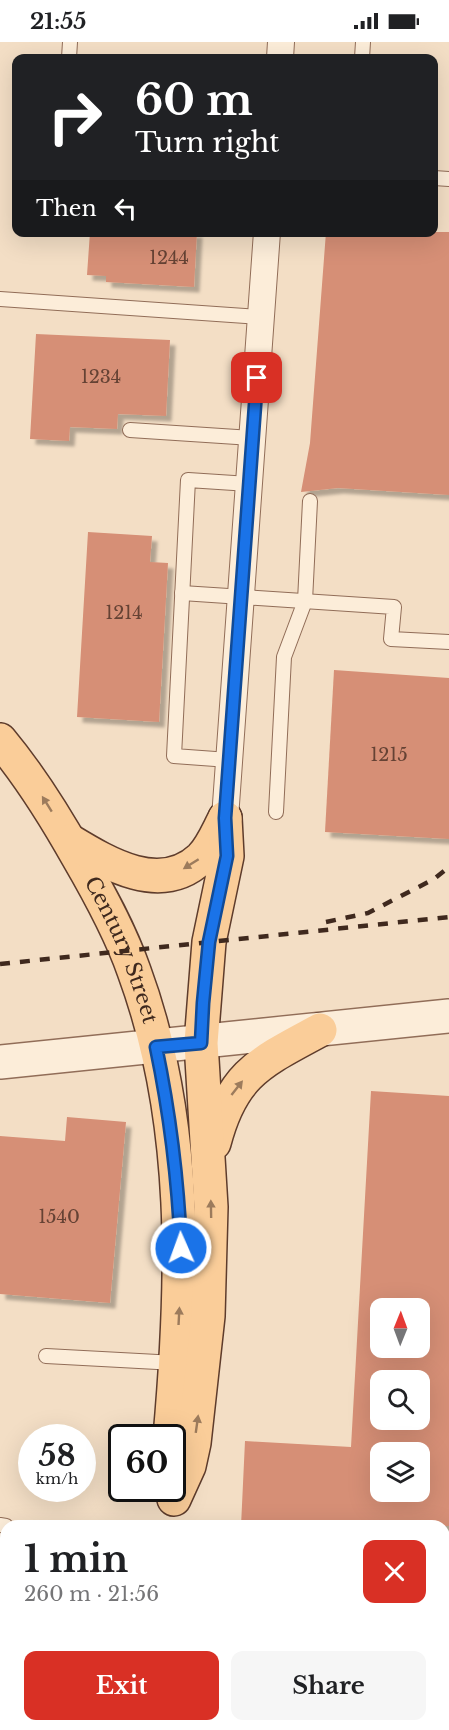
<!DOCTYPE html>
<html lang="en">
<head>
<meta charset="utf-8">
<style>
	body { margin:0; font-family:"Libre Baskerville",serif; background:#f6f6f6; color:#202124; height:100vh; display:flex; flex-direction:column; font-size:22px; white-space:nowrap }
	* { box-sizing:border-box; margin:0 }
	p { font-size:20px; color:#757577 }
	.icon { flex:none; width:33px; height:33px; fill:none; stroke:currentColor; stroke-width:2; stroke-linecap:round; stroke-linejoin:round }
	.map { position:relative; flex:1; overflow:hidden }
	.drawer { position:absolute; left:0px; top:1478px; width:450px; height:212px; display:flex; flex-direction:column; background:#fff; border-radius:18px 18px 0 0; box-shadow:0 6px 24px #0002 }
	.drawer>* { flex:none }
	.guide { position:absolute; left:12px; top:12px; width:426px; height:183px; border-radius:12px; box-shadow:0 6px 24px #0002; background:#202124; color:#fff; overflow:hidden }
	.needle { width:39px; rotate:1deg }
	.controls { position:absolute; left:370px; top:1256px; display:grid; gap:12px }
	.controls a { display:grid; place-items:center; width:60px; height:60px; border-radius:12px; background:#fff; box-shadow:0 6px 24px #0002; font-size:30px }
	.speed { position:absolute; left:18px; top:1382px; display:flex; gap:12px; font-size:30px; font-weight:700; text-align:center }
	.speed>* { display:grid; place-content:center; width:78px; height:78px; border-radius:50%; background:#fff; box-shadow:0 6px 24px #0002; line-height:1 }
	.speed small { font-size:15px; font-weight:400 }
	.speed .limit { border:3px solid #111; border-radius:9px; background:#fff; color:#111 }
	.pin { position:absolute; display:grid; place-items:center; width:51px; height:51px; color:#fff; margin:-26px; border-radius:12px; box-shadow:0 3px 9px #0006 }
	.me { position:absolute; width:66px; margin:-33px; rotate:358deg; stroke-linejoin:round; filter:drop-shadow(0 0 4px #0008) }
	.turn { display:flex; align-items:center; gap:21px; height:126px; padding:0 24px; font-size:27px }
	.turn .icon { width:78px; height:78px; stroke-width:2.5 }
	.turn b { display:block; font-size:42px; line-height:51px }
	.then { display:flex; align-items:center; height:57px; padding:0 24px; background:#0003; gap:12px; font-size:22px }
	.round { display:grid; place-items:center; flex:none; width:63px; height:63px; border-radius:12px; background:#f6f6f6 }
	.headline { display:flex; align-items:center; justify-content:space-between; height:102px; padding:0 24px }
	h1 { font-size:36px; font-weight:700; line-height:45px }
	.cta { display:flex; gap:12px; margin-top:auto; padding:12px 24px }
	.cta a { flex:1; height:69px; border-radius:12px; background:#d93025; color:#fff; font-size:24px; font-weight:700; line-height:69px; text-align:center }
	.cta a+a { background:#f6f6f6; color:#202124 }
	.status { display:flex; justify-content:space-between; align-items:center; height:42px; padding:0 30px; background:#fff; direction:ltr }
	.status svg { height:16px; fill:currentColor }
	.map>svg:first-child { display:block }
	.building { fill:#d68f76; fill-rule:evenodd; filter:url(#shadow) }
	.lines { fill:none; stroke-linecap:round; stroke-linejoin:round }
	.service-casing { stroke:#916d58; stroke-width:16 }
	.minor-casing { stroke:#916d58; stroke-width:28 }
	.tertiary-casing { stroke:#916d58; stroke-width:36 }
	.primary-casing { stroke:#5e3c2c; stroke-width:36 }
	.service { stroke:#fcedd9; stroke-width:14 }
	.minor { stroke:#fcedd9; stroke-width:26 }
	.tertiary { stroke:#fcedd9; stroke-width:33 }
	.primary { stroke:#facd99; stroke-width:33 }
	.rail { stroke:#3f291e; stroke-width:4.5; stroke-dasharray:10 10; stroke-linecap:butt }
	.oneway { fill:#9c7b5c }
	.route-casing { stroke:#114b97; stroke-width:15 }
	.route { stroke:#1a73e8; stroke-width:10 }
	.labels { text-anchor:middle; stroke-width:6; stroke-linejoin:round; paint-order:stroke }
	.number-label { font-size:18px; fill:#654234 }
	.street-label { font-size:21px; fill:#3f291e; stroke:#fae9d5 }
</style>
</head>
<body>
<div class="status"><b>21:55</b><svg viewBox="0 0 49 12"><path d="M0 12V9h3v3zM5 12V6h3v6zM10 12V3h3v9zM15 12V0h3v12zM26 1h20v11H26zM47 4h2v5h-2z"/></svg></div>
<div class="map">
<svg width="449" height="1688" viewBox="0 0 449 1688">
	<defs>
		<filter id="shadow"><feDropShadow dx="5.5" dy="5.5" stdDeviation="1.5" flood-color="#0004"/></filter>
	</defs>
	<rect width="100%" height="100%" fill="#f3dec5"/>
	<!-- building -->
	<g class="building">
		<path d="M90,190H197L194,245L106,240V234L87,233Z"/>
		<path d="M326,190H449V453L338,446L301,450L310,401Z"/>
		<path d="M36,292L170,298L166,374L118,372L117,387L70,385L69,399L30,397Z"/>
		<path d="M88,490L152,494L150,520L168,521L159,680L77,675Z"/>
		<path d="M334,628L449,636V797L325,790Z"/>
		<path d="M371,1049L449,1054V1484H241L245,1399L351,1405ZM381,1266H420V1305H381ZM381,1338H420V1377H381ZM381,1410H420V1449H381Z"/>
		<path d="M67,1075L126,1080L110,1261L0,1252V1094L65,1099Z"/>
	</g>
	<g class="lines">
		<!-- service casing -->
		<g class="service-casing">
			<g id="service">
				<path d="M69,16L70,0"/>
				<path d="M362,16L363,0"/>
				<path d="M434,136L449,137"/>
				<path d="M0,257L261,275"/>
				<path d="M130,388L252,396"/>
				<path d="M182,551L394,565L391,597L449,600"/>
				<path d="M229,718L174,714L188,438L249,442"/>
				<path d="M276,770L284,615L305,559L310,459"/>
				<path d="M46,1314L176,1321"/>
				<path d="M0,1483L6,1484"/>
			</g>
		</g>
		<!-- minor casing -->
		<g class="minor-casing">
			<g id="minor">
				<path d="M280,16L281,0"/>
				<path d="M225,776L267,190"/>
			</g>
		</g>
		<!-- tertiary casing -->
		<g class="tertiary-casing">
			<path id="tertiary" d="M0,1020L449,974"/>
		</g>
		<!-- primary casing -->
		<g class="primary-casing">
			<g id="primary">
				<path id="s1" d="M0,698C30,734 55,774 78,815C99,851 120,889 134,929C189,1078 184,1239 170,1395"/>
				<path d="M70,799C108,822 161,854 201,816C212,805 218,789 225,776"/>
				<path d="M214,1101C232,1031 261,1020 320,988"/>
				<path d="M174,1457L189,1424L194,1401L208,1274L211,1165L201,1001L209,900L227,814L225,776"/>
				<path d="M156,1688V1683"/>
			</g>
		</g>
		<!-- service -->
		<use href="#service" class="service"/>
		<!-- minor -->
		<use href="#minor" class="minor"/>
		<!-- tertiary -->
		<use href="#tertiary" class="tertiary"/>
		<!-- primary -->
		<use href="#primary" class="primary"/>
		<!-- rail -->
		<g class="rail">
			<path d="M326,880L368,871L434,837L449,825"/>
			<path d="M0,922L449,875"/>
		</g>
	</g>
	<!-- one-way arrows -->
	<defs><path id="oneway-solid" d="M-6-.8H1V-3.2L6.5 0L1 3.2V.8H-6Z" transform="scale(1.5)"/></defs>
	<g class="oneway">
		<use href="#oneway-solid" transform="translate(47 762) rotate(-122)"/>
		<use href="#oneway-solid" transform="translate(191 822) rotate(148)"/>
		<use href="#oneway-solid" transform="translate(237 1046) rotate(-52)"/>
		<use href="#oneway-solid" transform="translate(211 1167) rotate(-91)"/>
		<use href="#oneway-solid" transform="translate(179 1274) rotate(-87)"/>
		<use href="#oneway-solid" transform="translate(197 1382) rotate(-82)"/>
	</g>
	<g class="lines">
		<!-- route casing -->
		<g class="route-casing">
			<path id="route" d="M181,1206C178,1138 170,1072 156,1005L201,1001L203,961L209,900L227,814L225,776L257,336"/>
		</g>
		<!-- route -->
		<use href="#route" class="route"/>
	</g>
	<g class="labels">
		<!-- number labels -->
		<g class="number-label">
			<text x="169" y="222">1244</text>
			<text x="101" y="341">1234</text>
			<text x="124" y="577">1214</text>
			<text x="389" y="719">1215</text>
			<text x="59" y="1181">1540</text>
		</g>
		<!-- street labels -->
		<g class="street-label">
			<text dy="7" stroke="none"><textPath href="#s1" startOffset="244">Century Street</textPath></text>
		</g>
	</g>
</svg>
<div class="controls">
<a><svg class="needle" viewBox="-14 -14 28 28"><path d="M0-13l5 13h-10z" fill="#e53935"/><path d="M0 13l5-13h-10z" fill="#757577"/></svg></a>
<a><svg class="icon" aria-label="search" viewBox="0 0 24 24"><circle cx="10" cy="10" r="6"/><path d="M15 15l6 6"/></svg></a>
<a><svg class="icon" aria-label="layers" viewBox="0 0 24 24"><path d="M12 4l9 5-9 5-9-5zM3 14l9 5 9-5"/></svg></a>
</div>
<div class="speed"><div>58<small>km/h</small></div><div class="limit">60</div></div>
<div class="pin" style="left:257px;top:336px;background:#d93025"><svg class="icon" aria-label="arrive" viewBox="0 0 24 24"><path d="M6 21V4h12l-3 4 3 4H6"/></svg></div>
<svg class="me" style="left:181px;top:1206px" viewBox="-20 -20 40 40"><circle r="17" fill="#1a73e8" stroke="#fff" stroke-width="3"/><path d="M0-11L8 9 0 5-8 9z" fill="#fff"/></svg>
<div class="guide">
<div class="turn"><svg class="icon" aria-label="right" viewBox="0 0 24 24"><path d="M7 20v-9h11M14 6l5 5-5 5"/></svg><div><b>60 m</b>Turn right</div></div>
<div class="then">Then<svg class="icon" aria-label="left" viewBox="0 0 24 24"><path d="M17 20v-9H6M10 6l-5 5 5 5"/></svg></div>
</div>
<section class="drawer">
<div class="headline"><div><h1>1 min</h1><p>260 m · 21:56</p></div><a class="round" style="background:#d93025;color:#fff"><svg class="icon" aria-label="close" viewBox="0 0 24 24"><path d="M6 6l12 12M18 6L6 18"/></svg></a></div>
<div class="cta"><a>Exit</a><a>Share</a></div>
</section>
</div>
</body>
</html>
